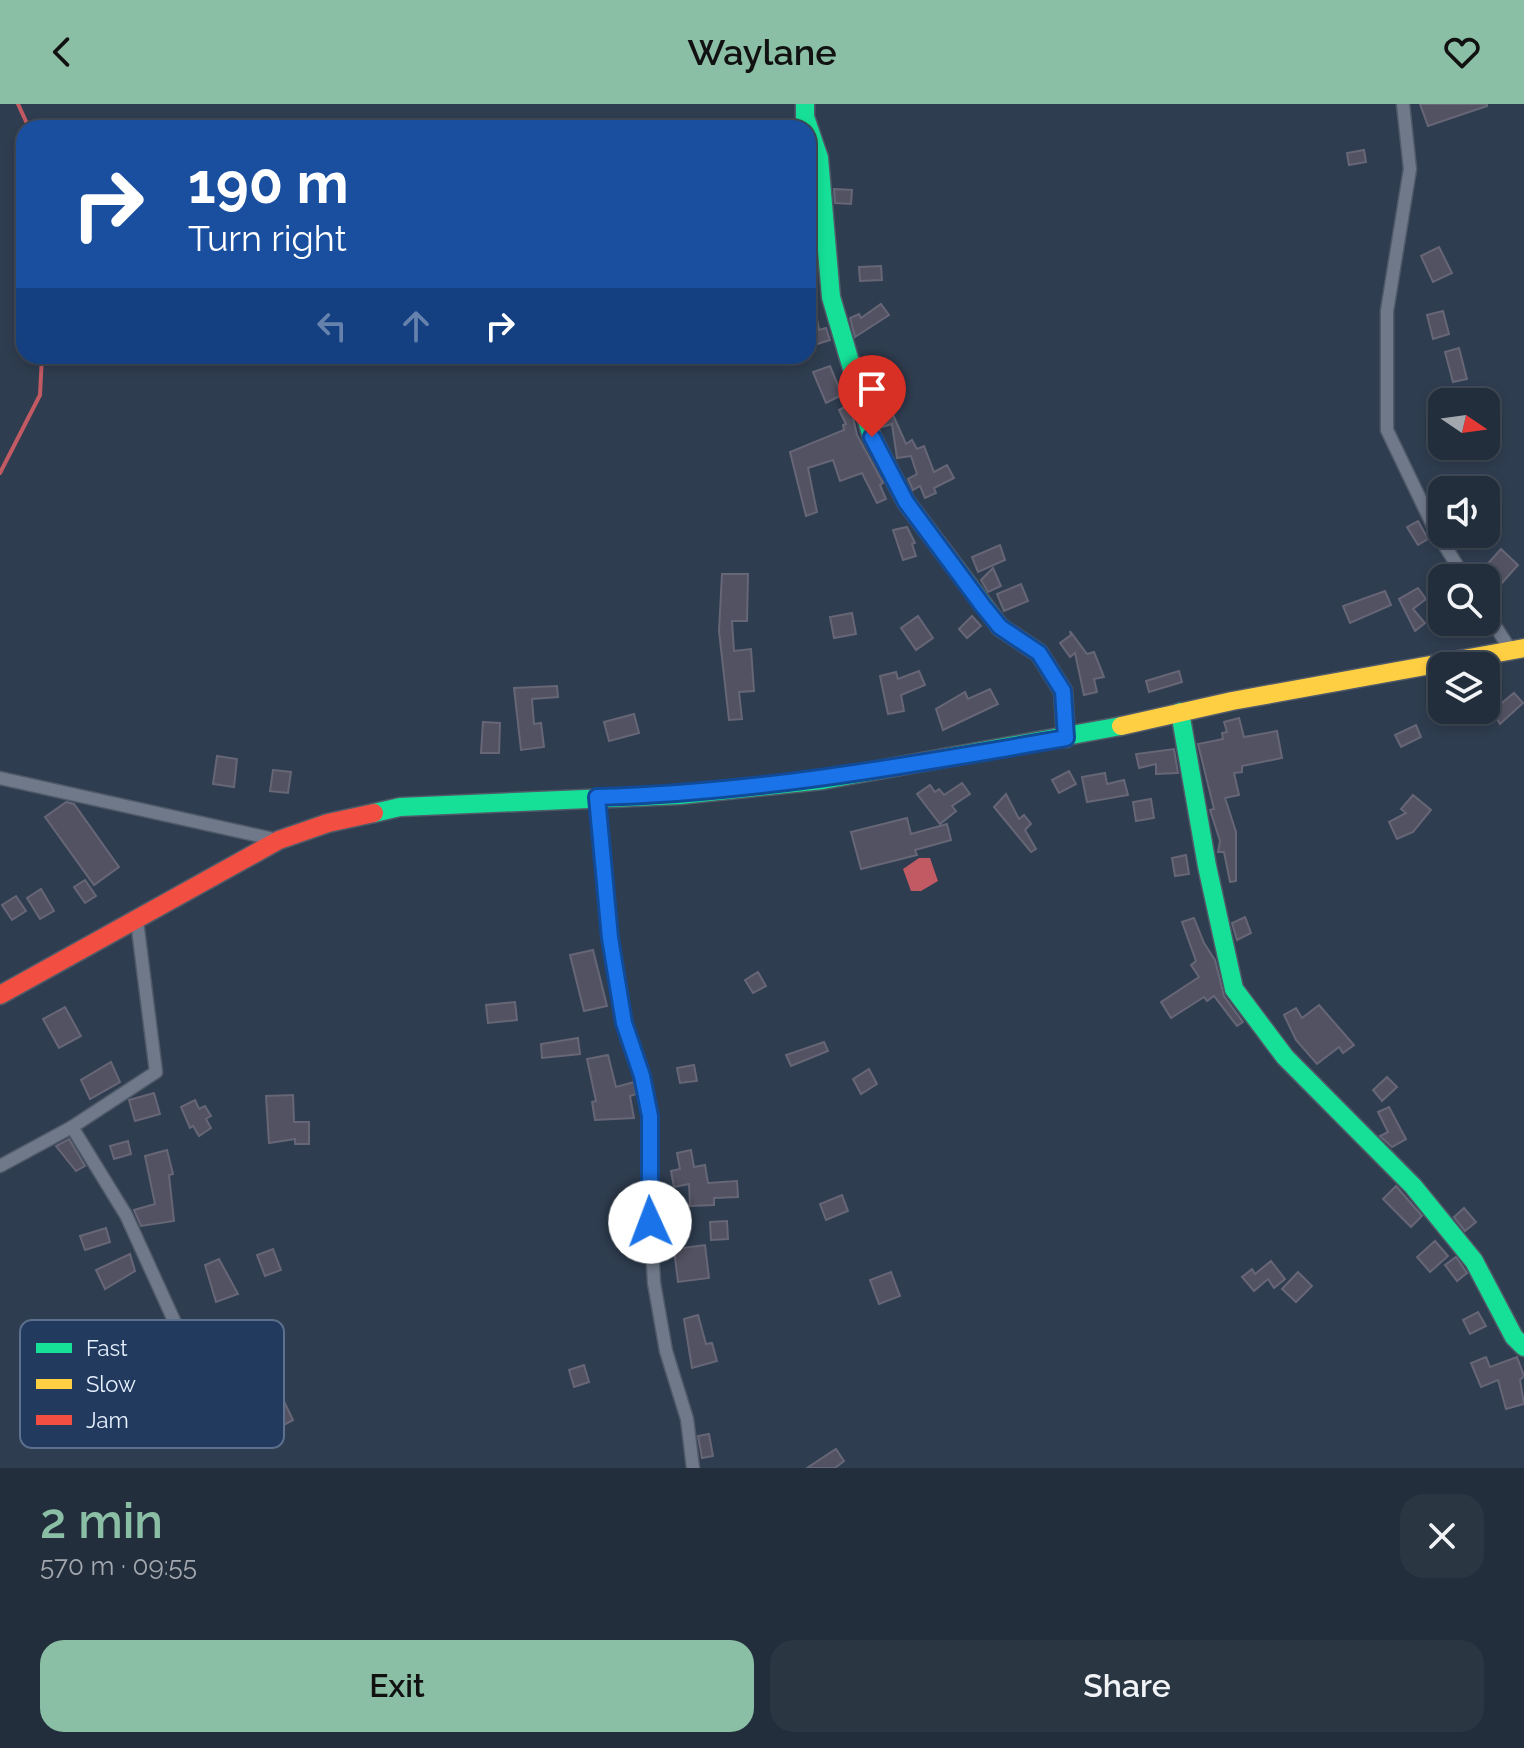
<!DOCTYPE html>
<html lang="en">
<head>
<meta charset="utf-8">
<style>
	body { margin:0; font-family:Raleway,sans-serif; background:#2b3643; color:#f1f3f6; height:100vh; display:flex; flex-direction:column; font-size:30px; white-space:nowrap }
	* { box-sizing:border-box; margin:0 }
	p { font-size:26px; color:#a3a8af }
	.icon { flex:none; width:44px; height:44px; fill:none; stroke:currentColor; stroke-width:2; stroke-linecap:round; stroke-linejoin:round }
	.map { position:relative; height:1364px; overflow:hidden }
	.sheet { display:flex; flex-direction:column; background:#232e3c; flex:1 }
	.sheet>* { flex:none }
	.top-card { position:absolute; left:16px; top:16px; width:800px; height:244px; border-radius:24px; box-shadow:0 4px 12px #0003,0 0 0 2px #404a56; background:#1a4fa0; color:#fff; overflow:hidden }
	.needle { width:52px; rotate:103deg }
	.controls { position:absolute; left:1428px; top:284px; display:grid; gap:16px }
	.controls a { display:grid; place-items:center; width:72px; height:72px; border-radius:16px; background:#232e3c; box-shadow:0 4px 12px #0003,0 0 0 2px #404a56; font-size:40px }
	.pin { position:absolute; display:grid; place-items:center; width:68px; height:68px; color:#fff; margin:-82px -34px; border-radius:50% 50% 50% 0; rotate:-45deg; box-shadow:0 0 8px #0007 }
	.pin .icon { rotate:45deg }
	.me { position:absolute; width:88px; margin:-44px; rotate:358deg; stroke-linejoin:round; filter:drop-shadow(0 0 6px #0008) }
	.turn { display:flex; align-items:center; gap:28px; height:168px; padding:0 40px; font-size:36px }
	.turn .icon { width:104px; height:104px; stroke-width:2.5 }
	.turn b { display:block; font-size:56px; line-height:68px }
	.lanes { display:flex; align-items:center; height:76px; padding:0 40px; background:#0003; justify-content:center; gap:40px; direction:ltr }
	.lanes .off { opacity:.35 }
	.round { display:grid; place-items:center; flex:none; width:84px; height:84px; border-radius:24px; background:#2b3643 }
	.head { display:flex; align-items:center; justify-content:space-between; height:136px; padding:0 40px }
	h1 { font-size:48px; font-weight:600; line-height:60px; color:#8abfa5 }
	.action { display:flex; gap:16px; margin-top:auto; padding:16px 40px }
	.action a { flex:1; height:92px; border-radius:24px; background:#8abfa5; color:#111; font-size:32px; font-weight:600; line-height:92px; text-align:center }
	.action a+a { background:#2b3643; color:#f1f3f6 }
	header { display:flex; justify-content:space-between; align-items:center; height:104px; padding:0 40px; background:#8abfa5; color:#111; font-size:36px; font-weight:600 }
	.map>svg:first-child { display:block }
	.water { fill:#c25a63 }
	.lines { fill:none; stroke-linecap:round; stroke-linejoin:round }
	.stream { stroke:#c25a63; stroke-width:4 }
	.building { fill:#525262; stroke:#666676; stroke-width:2 }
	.street-casing { stroke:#505a68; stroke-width:15 }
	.fast-casing { stroke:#505a68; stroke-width:21 }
	.slow-casing { stroke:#505a68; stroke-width:21 }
	.jam-casing { stroke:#505a68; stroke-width:21 }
	.street { stroke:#6f7989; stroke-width:12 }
	.fast { stroke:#16e098; stroke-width:18 }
	.slow { stroke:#ffcf43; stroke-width:18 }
	.jam { stroke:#f24e42; stroke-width:18 }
	.route-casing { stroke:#114b97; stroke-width:20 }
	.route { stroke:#1a73e8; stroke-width:14 }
	.key { fill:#213a5e; stroke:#5d718e; stroke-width:2 }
	.key-label { font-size:22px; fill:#e8f1ff }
</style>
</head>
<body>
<header><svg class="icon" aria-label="back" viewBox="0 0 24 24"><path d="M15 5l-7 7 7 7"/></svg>Waylane<svg class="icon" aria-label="heart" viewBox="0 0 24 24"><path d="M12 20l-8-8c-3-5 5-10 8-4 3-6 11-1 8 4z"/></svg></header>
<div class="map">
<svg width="1524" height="1364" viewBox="0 0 1524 1364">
	<rect width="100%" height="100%" fill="#2f3d50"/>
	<!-- water -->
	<path class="water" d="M919,754H930L938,777L921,787H911L903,765Z"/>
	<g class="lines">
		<!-- stream -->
		<g class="stream">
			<path d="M18,0L29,24"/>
			<path d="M0,369L40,291L42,252"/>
		</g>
	</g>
	<!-- building -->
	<g class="building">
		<path d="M1420,0H1487V2L1428,22Z"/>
		<path d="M1364,46L1366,58L1349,61L1347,49Z"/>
		<path d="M834,85L852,86L851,100L835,99Z"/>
		<path d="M1439,143L1452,169L1433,178L1421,152Z"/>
		<path d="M881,162L882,176L860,177L859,163Z"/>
		<path d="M808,199H814L819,226L826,224L830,236L808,243Z"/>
		<path d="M881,200L889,211L855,233L850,214L859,210L861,214Z"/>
		<path d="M1443,207L1449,230L1433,235L1427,211Z"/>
		<path d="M1459,244L1467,275L1453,278L1445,248Z"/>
		<path d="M830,262L842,291L826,299L813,268Z"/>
		<path d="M874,265L887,289L875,293L866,270Z"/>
		<path d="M850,300L857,331L883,379L880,381L886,395L877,399L862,369L840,377L833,356L808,364L817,408L806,412L790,348L844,326L843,321L846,320L839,306Z"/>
		<path d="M890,304L906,340L912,336L917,345L924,342L934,368L947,361L954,374L934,384L936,389L925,394L920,382L913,386L908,375L917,370L911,352L897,354L892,320L882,323L877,308Z"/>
		<path d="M1418,417L1428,435L1418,441L1407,423Z"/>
		<path d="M907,423L915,439L912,440L916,452L903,456L893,426Z"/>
		<path d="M1000,441L1005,456L978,468L972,453Z"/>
		<path d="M1501,445L1518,461L1501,480L1484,464Z"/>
		<path d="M993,464L1001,482L988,488L981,476Z"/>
		<path d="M722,470H748L747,517H732L734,547L751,545L754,587L739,588L742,615L729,616L719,527Z"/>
		<path d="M1021,480L1028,497L1004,507L997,490Z"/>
		<path d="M1418,484L1426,495L1413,505L1425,519L1415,527L1399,495Z"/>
		<path d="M1385,487L1391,501L1350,519L1343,502Z"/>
		<path d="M852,509L856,530L834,534L830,513Z"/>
		<path d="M918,512L933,534L916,546L901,524Z"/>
		<path d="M972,512L981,522L967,534L959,525Z"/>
		<path d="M1070,527L1087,550L1094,548L1104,573L1094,575L1097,588L1084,591L1075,549L1070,553L1060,539L1071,531Z"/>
		<path d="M919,567L925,581L901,591L904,607L888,610L880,572L896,568L898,575Z"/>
		<path d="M1179,567L1182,578L1149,588L1146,577Z"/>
		<path d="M557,582L558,593L532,595L534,620L541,619L544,643L521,646L514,584Z"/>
		<path d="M990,585L998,600L943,626L936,605L965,588L968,595Z"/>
		<path d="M1514,589L1523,599L1500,620L1492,607Z"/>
		<path d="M634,610L639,629L609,637L604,618Z"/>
		<path d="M1239,614L1244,633L1277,627L1282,654L1242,662V668L1234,669L1239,691L1225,694L1236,728V777L1230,778L1224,748H1218L1220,737L1210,706L1214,705L1198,640L1223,635L1222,629L1227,628L1224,618Z"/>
		<path d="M483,618L500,619L499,649H481Z"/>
		<path d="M1416,621L1421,633L1401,643L1395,631Z"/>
		<path d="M1174,645L1178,669L1156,670V660L1139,664L1136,650Z"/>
		<path d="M217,652L237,655L234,683L213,680Z"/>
		<path d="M273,666L291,668L288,689L270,687Z"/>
		<path d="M1069,667L1076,680L1059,689L1052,676Z"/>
		<path d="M1105,669L1107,680L1124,676L1128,691L1087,698L1082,673Z"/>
		<path d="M962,679L970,690L952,702L956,707L940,720L917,690L930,681L935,688L939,685L944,691Z"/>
		<path d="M1006,690L1019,715L1024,711L1031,720L1025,726L1036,745L1031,748L994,703Z"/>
		<path d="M1413,691L1431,706L1413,728L1397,735L1389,718L1406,709L1401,705Z"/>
		<path d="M1151,695L1154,714L1136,717L1133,698Z"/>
		<path d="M66,698L74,700L119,763L94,781L45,713Z"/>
		<path d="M907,714L911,730L947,720L951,736L915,746L917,751L861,765L851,728Z"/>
		<path d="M1186,751L1189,770L1175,772L1172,754Z"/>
		<path d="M85,776L96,792L85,799L74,783Z"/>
		<path d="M41,785L54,807L40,815L27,794Z"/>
		<path d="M16,792L26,807L12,816L2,801Z"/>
		<path d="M1245,813L1251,829L1237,836L1232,819Z"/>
		<path d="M1194,814L1204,839L1215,856L1224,892L1243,918L1237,922L1214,892L1207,897L1204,893L1171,914L1161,898L1199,873L1191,861L1196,857L1182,818Z"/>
		<path d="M593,846L607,902L584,907L570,851Z"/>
		<path d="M758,868L766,882L753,889L745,876Z"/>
		<path d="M515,898L517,916L488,919L486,901Z"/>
		<path d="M1319,901L1354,941L1343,949L1339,943L1317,960L1296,936L1284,911L1296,904L1302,914Z"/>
		<path d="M65,903L81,932L59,944L43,915Z"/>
		<path d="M578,934L580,950L542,954L541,940Z"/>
		<path d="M824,938L828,947L791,962L786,951Z"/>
		<path d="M608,951L616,983L634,978L636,990L630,992L634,1014L595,1016L592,998L596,997L587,955Z"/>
		<path d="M111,958L120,978L90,995L81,976Z"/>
		<path d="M694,961L697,977L680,979L677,964Z"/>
		<path d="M869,965L877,980L861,990L853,975Z"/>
		<path d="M1387,973L1397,983L1382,997L1373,986Z"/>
		<path d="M154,989L160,1010L135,1017L129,996Z"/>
		<path d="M293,991L294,1018H309V1040H295V1035L269,1039L266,992Z"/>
		<path d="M195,996L199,1005L205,1002L211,1012L206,1015L211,1024L199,1032L193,1022L190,1024L181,1003Z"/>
		<path d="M1389,1003L1406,1035L1392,1043L1380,1032L1388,1028L1378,1008Z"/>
		<path d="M69,1035L85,1062L76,1067L56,1042Z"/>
		<path d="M128,1037L131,1050L114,1055L110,1042Z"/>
		<path d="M167,1046L173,1070L169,1071L174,1117L141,1122L134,1106L155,1100L145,1052Z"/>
		<path d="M691,1046L694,1063L705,1061L708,1079L737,1077L738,1093L714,1094V1101L690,1102L689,1080L674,1083L671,1067L680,1065L677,1049Z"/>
		<path d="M1396,1082L1422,1112L1411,1123L1383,1095Z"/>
		<path d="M842,1091L848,1107L826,1116L820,1100Z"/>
		<path d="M1464,1104L1476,1118L1465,1127L1454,1113Z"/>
		<path d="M727,1117L728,1135L711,1136L710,1118Z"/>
		<path d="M106,1124L110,1138L85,1146L80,1132Z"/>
		<path d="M1435,1137L1448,1152L1430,1168L1417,1153Z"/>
		<path d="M705,1141L709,1174L678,1178L674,1145Z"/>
		<path d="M273,1145L281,1166L265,1172L257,1151Z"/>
		<path d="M130,1150L135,1167L105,1185L96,1166Z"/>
		<path d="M1456,1153L1467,1169L1457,1177L1445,1161Z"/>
		<path d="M219,1155L238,1190L216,1198L205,1161Z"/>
		<path d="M1271,1157L1285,1175L1274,1184L1268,1175L1254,1187L1242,1173L1252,1165L1255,1170Z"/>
		<path d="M891,1168L900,1192L879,1200L870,1176Z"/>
		<path d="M1298,1168L1312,1182L1296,1198L1282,1185Z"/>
		<path d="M1478,1208L1486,1222L1470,1230L1463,1216Z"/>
		<path d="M698,1211L706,1240L712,1239L717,1257L692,1264L684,1215Z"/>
		<path d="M1486,1253L1490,1263L1517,1253L1524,1272L1520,1276L1524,1300L1506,1305L1498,1276L1481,1283L1471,1259Z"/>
		<path d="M584,1261L589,1278L574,1283L569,1266Z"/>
		<path d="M280,1289L293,1316L276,1325L263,1297Z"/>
		<path d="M709,1330L713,1352L702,1354L698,1332Z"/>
		<path d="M836,1345L844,1357L835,1364H807Z"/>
	</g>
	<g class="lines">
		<!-- street casing -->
		<g class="street-casing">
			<g id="street">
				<path d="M1403,0L1410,65L1387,207V326L1435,426L1465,474"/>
				<path d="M1486,508L1510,545"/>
				<path d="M0,674L278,736"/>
				<path d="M597,693L610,834L624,919L642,972L650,1012L649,1088L654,1179L666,1247L687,1315L693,1364"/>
				<path d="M72,1023L126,1111L177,1223"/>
				<path d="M0,1062L72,1023L156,968L137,817"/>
			</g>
		</g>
		<!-- fast casing -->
		<g class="fast-casing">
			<g id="fast">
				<path d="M805,0V13L819,54L831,193L872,333L906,398L1000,523L1039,549L1063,587L1066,634"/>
				<path d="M1180,608L1207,762L1234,885L1285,953L1413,1082L1474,1157L1514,1233L1524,1243"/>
				<path d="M374,709L400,703L680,691L823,676L1121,622"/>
			</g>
		</g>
		<!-- slow casing -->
		<g class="slow-casing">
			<path id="slow" d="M1121,622L1232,597L1524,544"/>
		</g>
		<!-- jam casing -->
		<g class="jam-casing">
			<path id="jam" d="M0,891L279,736L328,719L374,709"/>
		</g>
		<!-- street -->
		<use href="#street" class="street"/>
		<!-- fast -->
		<use href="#fast" class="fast"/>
		<!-- slow -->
		<use href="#slow" class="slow"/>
		<!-- jam -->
		<use href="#jam" class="jam"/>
	</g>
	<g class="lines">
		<!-- route casing -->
		<g class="route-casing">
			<path id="route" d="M650,1118V1012L642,972L624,919L610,834L597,693C755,689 910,661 1066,634L1063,587L1039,549L1000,523L983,502L906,398L872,333"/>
		</g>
		<!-- route -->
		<use href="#route" class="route"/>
	</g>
	<!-- legend -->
	<rect x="20" y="1216" width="264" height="128" rx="12" class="key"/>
	<rect x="36" y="1239" width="36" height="10" fill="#16e098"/>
	<rect x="36" y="1275" width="36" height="10" fill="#ffcf43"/>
	<rect x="36" y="1311" width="36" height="10" fill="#f24e42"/>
	<g class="key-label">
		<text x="86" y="1252">Fast</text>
		<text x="86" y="1288">Slow</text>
		<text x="86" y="1324">Jam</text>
	</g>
</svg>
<div class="controls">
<a><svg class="needle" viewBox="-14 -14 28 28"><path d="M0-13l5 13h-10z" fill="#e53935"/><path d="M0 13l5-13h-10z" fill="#a3a8af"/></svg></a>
<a><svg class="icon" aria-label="sound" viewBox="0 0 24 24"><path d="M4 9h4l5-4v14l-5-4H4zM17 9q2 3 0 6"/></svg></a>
<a><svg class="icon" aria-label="search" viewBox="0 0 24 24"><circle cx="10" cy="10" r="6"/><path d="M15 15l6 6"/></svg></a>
<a><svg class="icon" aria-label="layers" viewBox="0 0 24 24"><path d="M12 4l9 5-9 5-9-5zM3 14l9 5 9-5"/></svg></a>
</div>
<div class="pin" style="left:872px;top:333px;background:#d93025"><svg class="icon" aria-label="arrive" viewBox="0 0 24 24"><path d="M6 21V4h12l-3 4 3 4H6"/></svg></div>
<svg class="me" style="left:650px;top:1118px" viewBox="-20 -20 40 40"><circle r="19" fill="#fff"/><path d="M0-13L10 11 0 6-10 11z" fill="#1a73e8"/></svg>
<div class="top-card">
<div class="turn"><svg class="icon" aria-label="right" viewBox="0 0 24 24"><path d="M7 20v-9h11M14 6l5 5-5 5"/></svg><div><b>190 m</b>Turn right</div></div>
<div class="lanes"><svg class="icon off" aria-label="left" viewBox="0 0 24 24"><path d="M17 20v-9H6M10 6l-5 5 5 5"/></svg><svg class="icon off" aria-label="ahead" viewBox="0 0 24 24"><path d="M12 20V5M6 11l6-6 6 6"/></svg><svg class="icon" aria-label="right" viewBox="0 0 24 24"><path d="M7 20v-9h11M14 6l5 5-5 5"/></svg></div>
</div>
</div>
<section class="sheet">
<div class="head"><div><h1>2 min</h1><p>570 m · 09:55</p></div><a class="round"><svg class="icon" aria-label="close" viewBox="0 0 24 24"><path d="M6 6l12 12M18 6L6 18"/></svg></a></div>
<div class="action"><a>Exit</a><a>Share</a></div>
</section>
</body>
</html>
